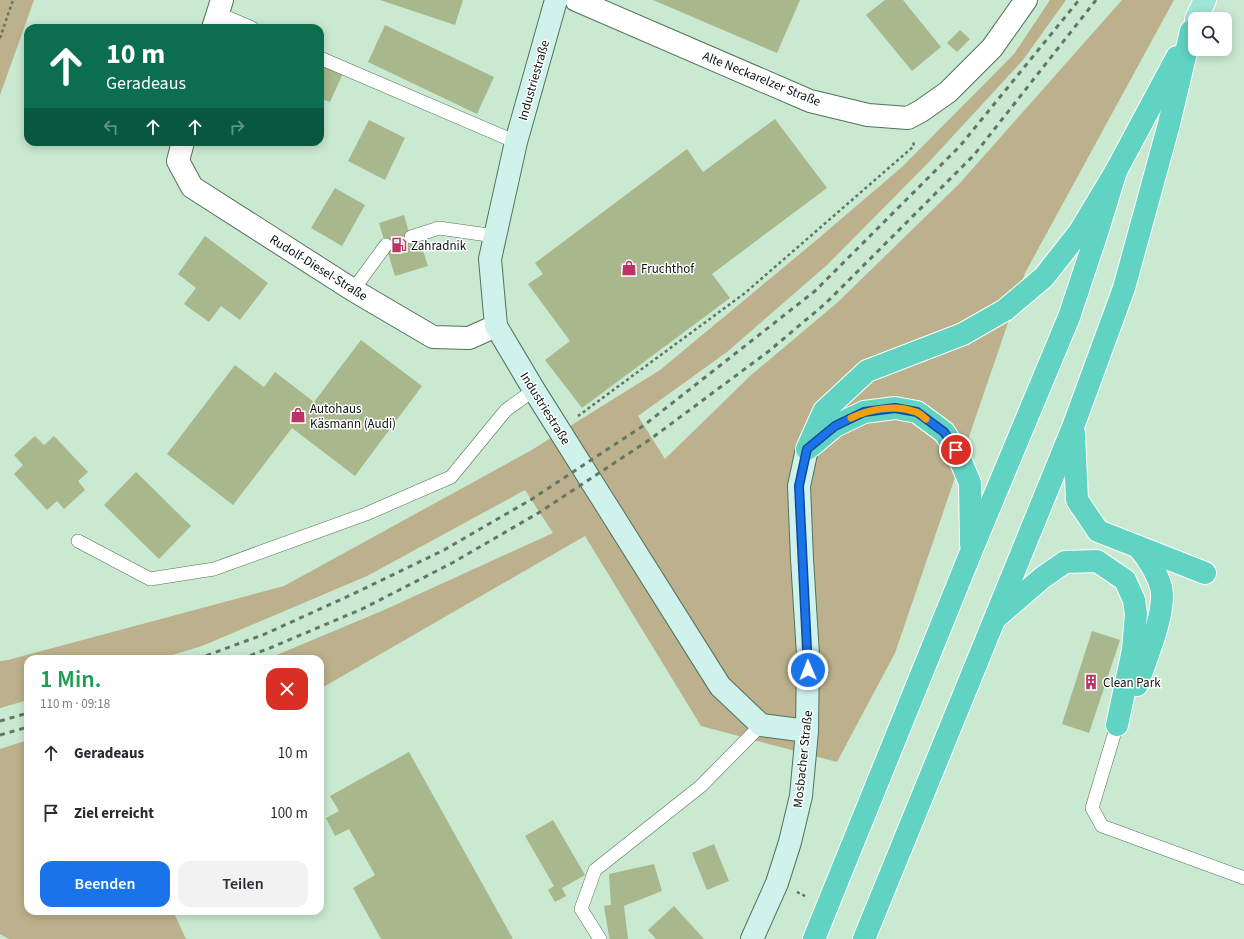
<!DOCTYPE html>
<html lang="de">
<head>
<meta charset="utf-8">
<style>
	body { margin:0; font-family:"Source Sans 3",sans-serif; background:#f2f2f3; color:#2b2b33; height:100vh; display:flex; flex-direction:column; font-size:15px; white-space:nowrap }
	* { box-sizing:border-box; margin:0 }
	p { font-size:13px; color:#7c7c81 }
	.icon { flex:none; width:22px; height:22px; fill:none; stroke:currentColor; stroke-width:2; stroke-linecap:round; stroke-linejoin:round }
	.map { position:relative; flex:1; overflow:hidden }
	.details { position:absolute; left:24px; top:655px; width:300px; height:260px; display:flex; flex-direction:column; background:#fff; border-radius:12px; box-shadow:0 2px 10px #0003 }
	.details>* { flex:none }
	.banner { position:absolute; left:24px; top:24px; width:300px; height:122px; border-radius:12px; box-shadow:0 2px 10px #0003; background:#0b6e4f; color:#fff; overflow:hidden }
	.tools { position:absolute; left:1188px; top:12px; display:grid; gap:8px }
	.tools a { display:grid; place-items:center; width:44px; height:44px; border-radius:8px; background:#fff; box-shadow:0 2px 10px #0003; font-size:20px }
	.pin { position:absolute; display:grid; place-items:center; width:34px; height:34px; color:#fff; margin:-17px; border:2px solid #fff; border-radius:50%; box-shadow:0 1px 4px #0007 }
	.me { position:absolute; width:44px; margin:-22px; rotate:359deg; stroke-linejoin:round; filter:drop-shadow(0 0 3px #0008) }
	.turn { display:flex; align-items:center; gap:14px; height:84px; padding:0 16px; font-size:18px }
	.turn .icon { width:52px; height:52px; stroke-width:2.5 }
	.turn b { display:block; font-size:28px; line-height:34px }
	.lanes { display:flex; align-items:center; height:38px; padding:0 16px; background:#0003; justify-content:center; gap:20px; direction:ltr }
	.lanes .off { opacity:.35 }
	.round { display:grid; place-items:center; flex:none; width:42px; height:42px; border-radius:12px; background:#f2f2f3 }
	.head { display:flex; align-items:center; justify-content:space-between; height:68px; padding:0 16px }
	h1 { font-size:24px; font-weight:600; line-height:30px; color:#1e9e55 }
	.button { display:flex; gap:8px; margin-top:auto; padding:8px 16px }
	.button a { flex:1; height:46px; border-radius:12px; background:#1a73e8; color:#fff; font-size:16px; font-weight:600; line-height:46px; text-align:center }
	.button a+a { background:#f2f2f3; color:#2b2b33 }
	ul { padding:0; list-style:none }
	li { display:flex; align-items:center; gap:12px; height:60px; padding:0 16px }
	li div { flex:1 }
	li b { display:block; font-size:15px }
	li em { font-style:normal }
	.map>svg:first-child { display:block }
	.green { fill:#bcb18c }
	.building { fill:#a9b78d }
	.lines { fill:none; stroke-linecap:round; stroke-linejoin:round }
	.lane-casing { stroke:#54715c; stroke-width:14 }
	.street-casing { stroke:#54715c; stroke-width:24 }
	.secondary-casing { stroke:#54715c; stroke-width:24 }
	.primary-casing { stroke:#fff; stroke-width:24 }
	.highway-casing { stroke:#fff; stroke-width:24 }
	.path { stroke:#607565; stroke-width:2.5; stroke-dasharray:3 3; stroke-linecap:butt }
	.lane { stroke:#fff; stroke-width:13 }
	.street { stroke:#fff; stroke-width:22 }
	.secondary { stroke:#cff2ed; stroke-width:22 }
	.primary { stroke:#a0e5da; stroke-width:22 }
	.highway { stroke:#60d3c2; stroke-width:22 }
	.rail { stroke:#627767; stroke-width:3; stroke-dasharray:5 5; stroke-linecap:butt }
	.route-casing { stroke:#114b97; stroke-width:10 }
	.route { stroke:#1a73e8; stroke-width:7 }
	.slow { stroke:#f59e0b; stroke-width:7 }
	.labels { text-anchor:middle; stroke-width:3; stroke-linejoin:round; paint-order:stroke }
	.street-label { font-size:13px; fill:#0a150d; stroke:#fff }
	.poi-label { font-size:13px; fill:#0a150d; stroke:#fff; text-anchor:start }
</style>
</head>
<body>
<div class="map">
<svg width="1244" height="939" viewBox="0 0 1244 939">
	<rect width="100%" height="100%" fill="#c9e9d1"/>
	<!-- green -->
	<g class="green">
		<path d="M0,0H34L0,95Z"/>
		<path d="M1050,0H1066L1023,60L928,163L827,265L727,352L638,416L665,459L750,376L838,302L960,183L1122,0H1174L1025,273L895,653L837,762L701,726L585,536L320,689V659H267L384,610L553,533L525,490L367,576L202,646L159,659H28V700L0,708V661L8,660L284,586L530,451L660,370L813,243L902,167L1014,54Z"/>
		<path d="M28,740V911H173L186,939H9L0,934V749Z"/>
	</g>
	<!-- building -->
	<g class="building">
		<path d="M380,0H463L455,25Z"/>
		<path d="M653,0H800L777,53Z"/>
		<path d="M885,0H903L941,47L912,71L866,15Z"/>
		<path d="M385,25L494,77L477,114L368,62Z"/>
		<path d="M960,30L970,39L957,52L947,43Z"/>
		<path d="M320,61L344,71L330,102L320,98Z"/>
		<path d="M775,119L827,188L712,274L730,298L582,408L545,360L570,341L528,284L543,274L535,263L687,149L703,172Z"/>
		<path d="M369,120L405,138L385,180L348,161Z"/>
		<path d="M335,188L365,205L342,246L311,228Z"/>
		<path d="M404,215L413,246L421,244L428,266L395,276L379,223Z"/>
		<path d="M205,236L268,283L240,320L221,306L209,322L184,304L196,288L178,274Z"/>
		<path d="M361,340L422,386L355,476L292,428L233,505L167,454L235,365L264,387L275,372L314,402Z"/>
		<path d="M35,436L44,445L54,436L88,472L78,481L85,490L64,509L57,501L47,510L14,474L23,465L14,455Z"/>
		<path d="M136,472L191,526L159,559L104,505Z"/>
		<path d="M1092,631L1120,640L1089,733L1062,724Z"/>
		<path d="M409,752L513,939H381L353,888L375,875L349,829L335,836L326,818L339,811L330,796Z"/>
		<path d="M553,820L585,875L562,888L566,896L555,902L548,890L554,886L525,836Z"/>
		<path d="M714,844L729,881L707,890L692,853Z"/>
		<path d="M654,864L662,891L624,906L628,939H610L609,937L604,906L611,905L609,874Z"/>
		<path d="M674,906L704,939H656L648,930Z"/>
	</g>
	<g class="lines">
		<!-- lane casing -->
		<g class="lane-casing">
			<g id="lane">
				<path d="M217,13L252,28"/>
				<path d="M320,58L516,142"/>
				<path d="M411,237L439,228L495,236"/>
				<path d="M353,290L386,245"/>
				<path d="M78,541L150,579L214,569L366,514L451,477L506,410L534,390"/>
				<path d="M1117,725L1092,808L1102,826L1244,878"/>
				<path d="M600,939L581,909L595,870L701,786L761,725"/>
			</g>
		</g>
		<!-- street casing -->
		<g class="street-casing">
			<g id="street">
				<path d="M576,0L810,101L868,115L908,118L921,111L948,92L992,48L1026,0"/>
				<path d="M213,28L222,0"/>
				<path d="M183,142L178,161L192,187L353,290L433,337L469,338L496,326"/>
			</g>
		</g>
		<!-- secondary casing -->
		<g class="secondary-casing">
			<g id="secondary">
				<path d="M556,0L516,142L490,259L496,326L534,390L720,686L761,725L807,731"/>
				<path d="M752,939L777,883L790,842L801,796L807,731L808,655L802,559L799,486L807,449"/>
			</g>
		</g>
		<!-- primary casing -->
		<g class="primary-casing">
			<path id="primary" d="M1196,19L1205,0"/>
		</g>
		<!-- highway casing -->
		<g class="highway-casing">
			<g id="highway">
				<path d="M1074,433L1077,500L1098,531L1205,573"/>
				<path d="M811,446L835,426L864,412L895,408L917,412L944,432L956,450L970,483L971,544"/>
				<path d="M807,449L824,411L867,371L963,334L1005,310L1044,277L1080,231L1116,171L1177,57"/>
				<path d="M998,616L1042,578L1065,562L1097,561L1125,580L1134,600L1136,614L1133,650L1117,725"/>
				<path d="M1137,685C1145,662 1167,610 1161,587C1157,573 1147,557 1138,547"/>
				<path d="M814,939L971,552L1069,317L1098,230L1116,171"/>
				<path d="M864,939L1073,427L1124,288L1169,124L1191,31"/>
			</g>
		</g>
		<!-- path -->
		<g class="path">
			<path d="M0,38L13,0"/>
			<path d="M578,416L745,293L914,146L913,141"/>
			<path d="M797,892L807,897"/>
		</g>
		<!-- lane -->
		<use href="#lane" class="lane"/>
		<!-- street -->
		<use href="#street" class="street"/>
		<!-- secondary -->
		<use href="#secondary" class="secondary"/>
		<!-- primary -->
		<use href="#primary" class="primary"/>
		<!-- highway -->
		<use href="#highway" class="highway"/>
		<!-- rail -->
		<g class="rail">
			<path d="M197,659L265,634L353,594L444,550L532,499L643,426L815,291L960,146L1079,0"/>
			<path d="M241,659L270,648L362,609L452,563L540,512L652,438L769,351L826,303L974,155L1096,0"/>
			<path d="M0,721L28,713"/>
			<path d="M0,735L28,727"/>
		</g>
	</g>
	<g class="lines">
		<!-- route casing -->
		<g class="route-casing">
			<path id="route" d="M808,670L799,486L807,449L835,426L864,412L895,408L917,412L944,432L956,450"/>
		</g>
		<!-- route -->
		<use href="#route" class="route"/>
		<!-- slow -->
		<path class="slow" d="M851,418C870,409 895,404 916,412C920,413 923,417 926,419"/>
	</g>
	<!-- icons -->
	<defs>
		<g id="fuel-bare" transform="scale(1.2)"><path d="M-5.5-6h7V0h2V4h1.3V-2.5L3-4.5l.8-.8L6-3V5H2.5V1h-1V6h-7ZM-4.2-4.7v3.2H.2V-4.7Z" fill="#be3265" stroke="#fff" stroke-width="2.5" paint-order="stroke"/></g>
		<g id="shop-bare" transform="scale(1.2)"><path d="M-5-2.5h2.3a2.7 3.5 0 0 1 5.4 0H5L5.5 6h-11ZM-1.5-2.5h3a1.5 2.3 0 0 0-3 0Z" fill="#be3265" stroke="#fff" stroke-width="2.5" paint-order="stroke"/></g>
		<g id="building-bare" transform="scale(1.2)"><path d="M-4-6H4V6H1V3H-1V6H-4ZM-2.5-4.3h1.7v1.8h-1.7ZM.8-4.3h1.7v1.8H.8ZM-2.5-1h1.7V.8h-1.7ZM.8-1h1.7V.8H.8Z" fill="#be3265" stroke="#fff" stroke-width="2.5" paint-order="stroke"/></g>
	</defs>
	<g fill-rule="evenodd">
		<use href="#fuel-bare" x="399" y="245"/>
		<use href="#shop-bare" x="629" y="268"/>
		<use href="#shop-bare" x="298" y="415"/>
		<use href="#building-bare" x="1091" y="682"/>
	</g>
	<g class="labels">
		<!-- street labels -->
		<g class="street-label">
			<text transform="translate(762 78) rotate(22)" y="5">Alte Neckarelzer Straße</text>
			<text transform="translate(533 80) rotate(-74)" y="5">Industriestraße</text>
			<text transform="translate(319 267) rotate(32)" y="5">Rudolf-Diesel-Straße</text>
			<text transform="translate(546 408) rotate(58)" y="5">Industriestraße</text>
			<text transform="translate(802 759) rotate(-84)" y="5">Mosbacher Straße</text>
		</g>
		<!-- poi labels -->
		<g class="poi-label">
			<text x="411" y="250">Zahradnik</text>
			<text x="641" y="273">Fruchthof</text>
			<text x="310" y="413">Autohaus<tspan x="310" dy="15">Käsmann (Audi)</tspan></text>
			<text x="1103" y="687">Clean Park</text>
		</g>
	</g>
</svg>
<div class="tools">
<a><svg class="icon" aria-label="search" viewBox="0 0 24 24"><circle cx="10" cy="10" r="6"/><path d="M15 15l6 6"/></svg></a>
</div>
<div class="pin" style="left:956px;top:450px;background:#d93025"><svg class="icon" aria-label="arrive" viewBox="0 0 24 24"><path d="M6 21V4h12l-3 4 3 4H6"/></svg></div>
<svg class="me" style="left:808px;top:670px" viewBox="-20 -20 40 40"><circle r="17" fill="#1a73e8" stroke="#fff" stroke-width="3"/><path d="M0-11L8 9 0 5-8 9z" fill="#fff"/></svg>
<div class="banner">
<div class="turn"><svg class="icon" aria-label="ahead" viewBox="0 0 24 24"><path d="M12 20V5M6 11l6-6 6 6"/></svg><div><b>10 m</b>Geradeaus</div></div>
<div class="lanes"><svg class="icon off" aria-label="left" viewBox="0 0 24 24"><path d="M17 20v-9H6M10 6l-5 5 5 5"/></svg><svg class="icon" aria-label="ahead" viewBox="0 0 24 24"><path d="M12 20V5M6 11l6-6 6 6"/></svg><svg class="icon" aria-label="ahead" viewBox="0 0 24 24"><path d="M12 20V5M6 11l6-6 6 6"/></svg><svg class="icon off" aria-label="right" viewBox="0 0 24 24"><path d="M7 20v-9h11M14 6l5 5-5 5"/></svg></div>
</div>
<section class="details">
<div class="head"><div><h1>1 Min.</h1><p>110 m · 09:18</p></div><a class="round" style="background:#d93025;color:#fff"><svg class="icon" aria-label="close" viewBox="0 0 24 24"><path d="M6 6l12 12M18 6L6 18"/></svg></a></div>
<ul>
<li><svg class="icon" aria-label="ahead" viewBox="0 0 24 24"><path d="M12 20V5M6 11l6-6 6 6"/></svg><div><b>Geradeaus</b></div><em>10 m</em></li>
<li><svg class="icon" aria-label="arrive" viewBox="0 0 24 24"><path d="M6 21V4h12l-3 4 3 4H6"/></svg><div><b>Ziel erreicht</b></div><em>100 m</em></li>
</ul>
<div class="button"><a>Beenden</a><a>Teilen</a></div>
</section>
</div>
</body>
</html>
